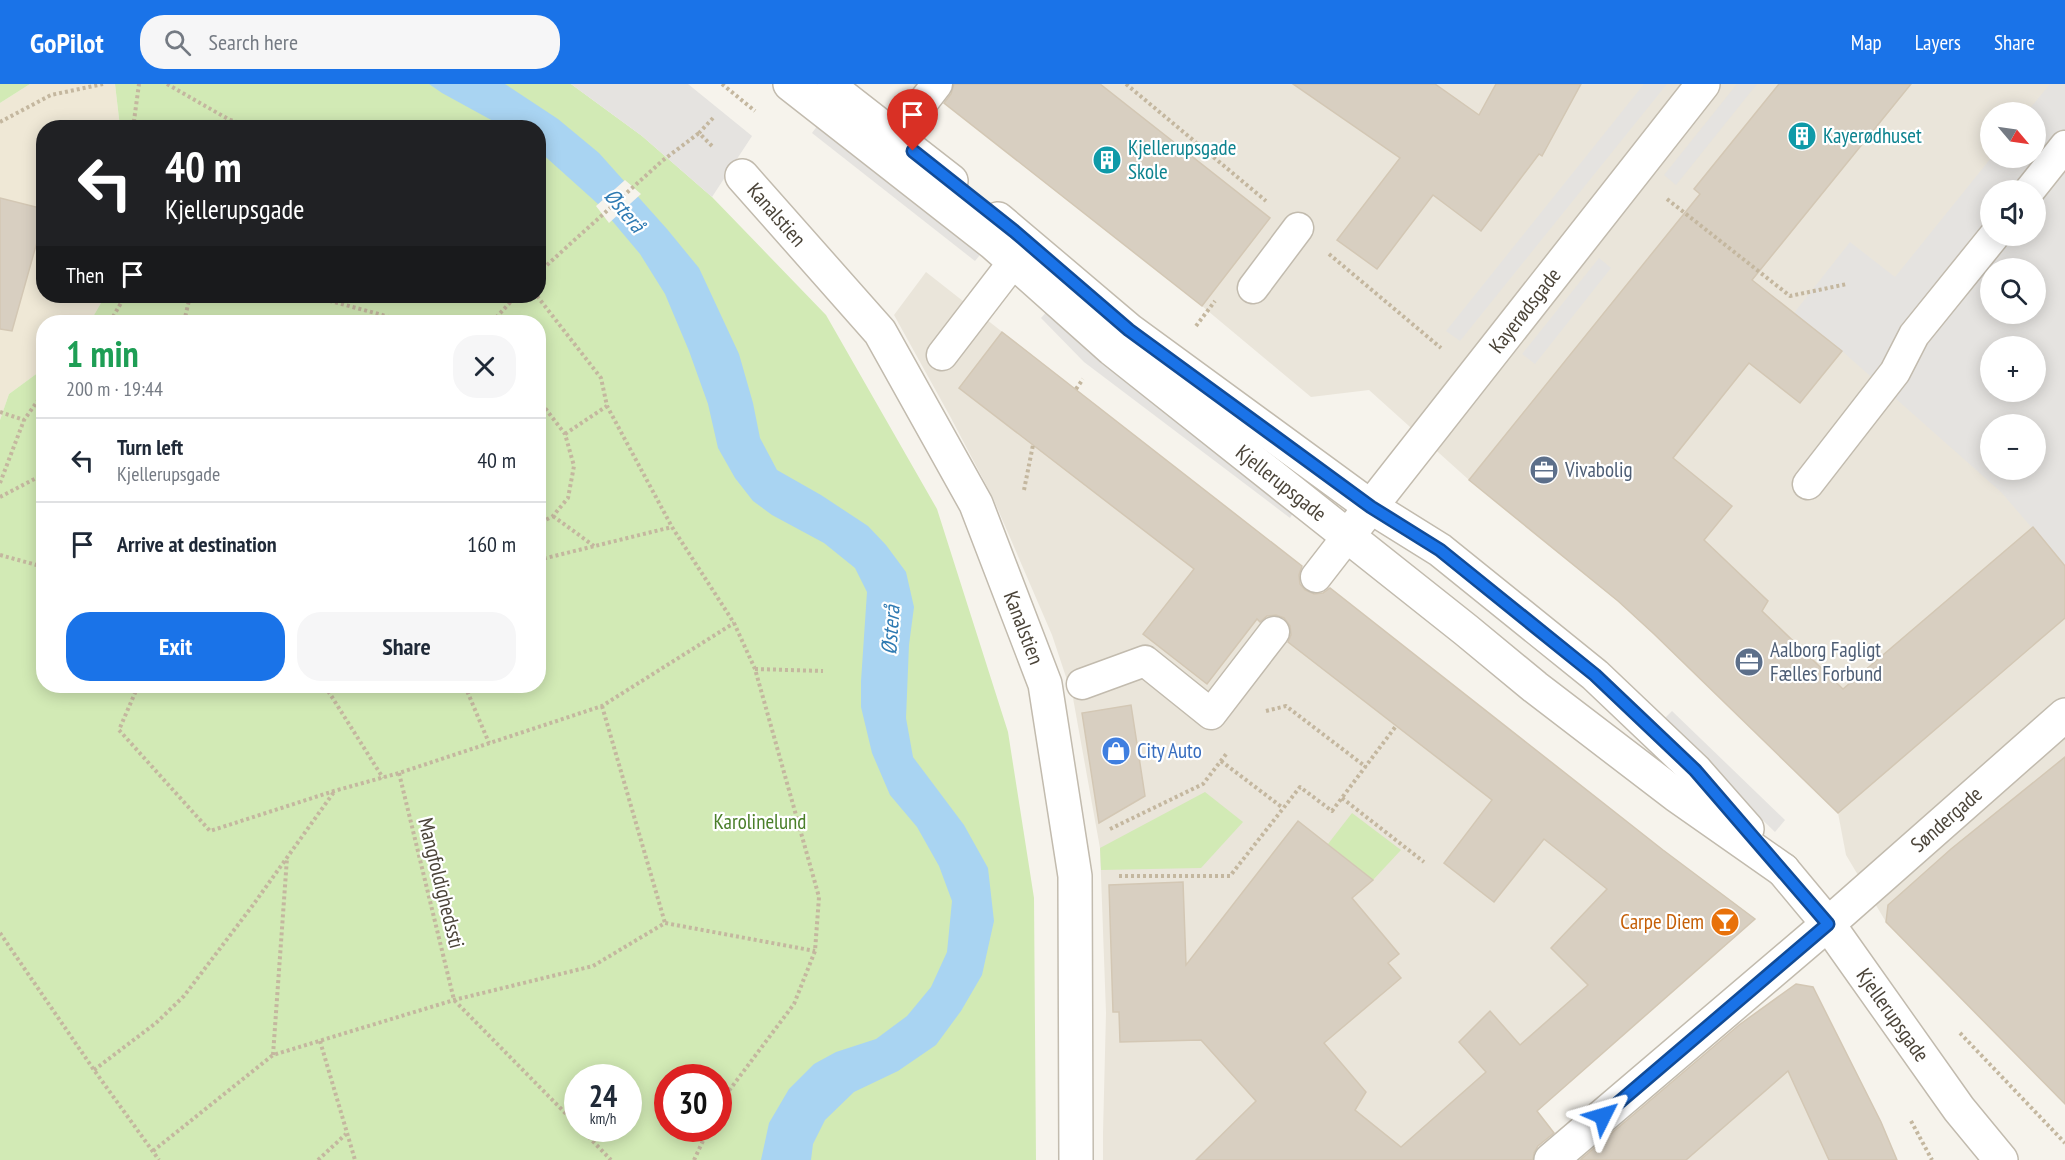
<!DOCTYPE html>
<html lang="en">
<head>
<meta charset="utf-8">
<style>
	body { margin:0; font-family:"PT Sans Narrow",sans-serif; background:#f6f6f7; color:#1f2937; height:100vh; display:flex; flex-direction:column; font-size:22px; white-space:nowrap }
	* { box-sizing:border-box; margin:0 }
	p { font-size:20px; color:#747a83 }
	.icon { flex:none; width:33px; height:33px; fill:none; stroke:currentColor; stroke-width:2; stroke-linecap:round; stroke-linejoin:round }
	.map { position:relative; flex:1; overflow:hidden }
	.details { position:absolute; left:36px; top:231px; width:510px; height:378px; display:flex; flex-direction:column; background:#fff; border-radius:24px; box-shadow:0 3px 15px #0003 }
	.details>* { flex:none }
	.guide { position:absolute; left:36px; top:36px; width:510px; height:183px; border-radius:24px; box-shadow:0 3px 15px #0003; background:#202124; color:#fff; overflow:hidden }
	.needle { width:39px; rotate:119deg }
	.buttons { position:absolute; left:1980px; top:18px; display:grid; gap:12px }
	.buttons a { display:grid; place-items:center; width:66px; height:66px; border-radius:50%; background:#fff; box-shadow:0 3px 15px #0003; font-size:30px }
	.speed { position:absolute; left:564px; top:980px; display:flex; gap:12px; font-size:30px; font-weight:700; text-align:center }
	.speed>* { display:grid; place-content:center; width:78px; height:78px; border-radius:50%; background:#fff; box-shadow:0 3px 15px #0003; line-height:1 }
	.speed small { font-size:15px; font-weight:400 }
	.speed .limit { border:9px solid #d22; background:#fff; color:#111 }
	.pin { position:absolute; display:grid; place-items:center; width:51px; height:51px; color:#fff; margin:-62px -26px; border-radius:50% 50% 50% 0; rotate:-45deg; box-shadow:0 0 6px #0007 }
	.pin .icon { rotate:45deg }
	.me { position:absolute; width:66px; margin:-33px; rotate:50deg; stroke-linejoin:round; filter:drop-shadow(0 0 4px #0008) }
	.turn { display:flex; align-items:center; gap:21px; height:126px; padding:0 30px; font-size:27px }
	.turn .icon { width:78px; height:78px; stroke-width:2.5 }
	.turn b { display:block; font-size:42px; line-height:51px }
	.then { display:flex; align-items:center; height:57px; padding:0 30px; background:#0003; gap:12px; font-size:22px }
	.round { display:grid; place-items:center; flex:none; width:63px; height:63px; border-radius:24px; background:#f6f6f7 }
	.headline { display:flex; align-items:center; justify-content:space-between; height:102px; padding:0 30px }
	h1 { font-size:36px; font-weight:600; line-height:45px; color:#1e9e55 }
	.button { display:flex; gap:12px; margin-top:auto; padding:12px 30px }
	.button a { flex:1; height:69px; border-radius:24px; background:#1a73e8; color:#fff; font-size:24px; font-weight:600; line-height:69px; text-align:center }
	.button a+a { background:#f6f6f7; color:#1f2937 }
	ul { padding:0; list-style:none }
	li { display:flex; align-items:center; gap:18px; height:84px; padding:0 30px; border-top:2px solid #e0e1e3 }
	li div { flex:1 }
	li b { display:block; font-size:22px }
	li em { font-style:normal }
	header { display:flex; align-items:center; gap:36px; box-sizing:border-box; height:84px; padding:0 30px; background:#1a73e8; color:#fff }
	header strong { font-size:28px }
	nav { display:flex; gap:33px; margin-inline-start:auto; font-size:21px }
	.search { width:420px; height:54px; background:#f6f6f7; display:flex; align-items:center; gap:15px; box-sizing:border-box; padding:0 21px; border-radius:24px; color:#747a83; font-size:22px }
	.map>svg:first-child { display:block }
	.residential { fill:#eae5da; fill-rule:evenodd }
	.education { fill:#efe8d6 }
	.green { fill:#d2eab5; fill-rule:evenodd }
	.parking { fill:#e5e3e0; fill-rule:evenodd }
	.water { fill:#a9d4f2 }
	.pier { fill:#f6f3ec }
	.building { fill:#d8cfc1; stroke:#d3c7b4; stroke-width:1.5 }
	.lines { fill:none; stroke-linecap:round; stroke-linejoin:round }
	.service-casing { stroke:#c2bbae; stroke-width:33 }
	.minor-casing { stroke:#c2bbae; stroke-width:36 }
	.tertiary-casing { stroke:#c2bbae; stroke-width:36 }
	.path { stroke:#c4b79f; stroke-width:4; stroke-dasharray:3 3; stroke-linecap:butt }
	.service { stroke:#fff; stroke-width:30 }
	.minor { stroke:#fff; stroke-width:33 }
	.tertiary { stroke:#fff; stroke-width:33 }
	.route-casing { stroke:#114b97; stroke-width:15 }
	.route { stroke:#1a73e8; stroke-width:10 }
	.labels { text-anchor:middle; stroke-width:4.5; stroke-linejoin:round; paint-order:stroke }
	.culture-label { font-size:21px; fill:#0d838f; stroke:#fff; text-anchor:start }
	.street-label { font-size:21px; fill:#4b4439; stroke:#fff }
	.service-label { font-size:21px; fill:#4e5e75; stroke:#fff; text-anchor:start }
	.shop-label { font-size:21px; fill:#366cbe; stroke:#fff; text-anchor:start }
	.park-label { font-size:21px; fill:#4a7f2a; stroke:#fff }
	.food-label { font-size:21px; fill:#c56008; stroke:#fff; text-anchor:end }
	.water-label { font-size:22px; font-style:italic; fill:#2e7ab2; stroke:#fff }
</style>
</head>
<body>
<header>
<strong>GoPilot</strong>
<div class="search"><svg class="icon" aria-label="search" viewBox="0 0 24 24"><circle cx="10" cy="10" r="6"/><path d="M15 15l6 6"/></svg>Search here</div>
<nav><a>Map</a><a>Layers</a><a>Share</a></nav>
</header>
<div class="map">
<svg width="2065" height="1076" viewBox="0 0 2065 1076">
	<rect width="100%" height="100%" fill="#f6f3ec"/>
	<!-- residential -->
	<g class="residential">
		<path d="M913,0H2065V1019L1886,838L1846,771L1838,729L1654,550L1618,517L1469,396L1369,306L1311,313L1202,222L943,18ZM1990,28H2036V74H1990ZM1990,106H2036V152H1990ZM1990,184H2036V230H1990ZM1990,262H2036V308H1990ZM1990,340H2036V386H1990Z"/>
		<path d="M926,188L1673,774L1476,1076H1103V1049L1106,929L1100,764L1073,614L1052,551L993,414L951,334L894,231Z"/>
		<path d="M1796,900L1813,903L1881,1038L1897,1076H1587L1759,926Z"/>
	</g>
	<!-- education -->
	<path class="education" d="M30,0H115L120,43L44,44V212H105L90,238H44L43,285L9,310L0,336V19Z"/>
	<!-- green -->
	<g class="green">
		<path d="M0,0H30L0,19Z"/>
		<path d="M115,0H571L642,52L712,113L826,231L937,425L1008,648L1034,814L1036,1076H0V336L9,310L43,285L44,602H538V238H90L105,212H538V44L120,43ZM578,993H628V1044H578ZM668,993H718V1044H668Z"/>
		<path d="M1205,708L1243,738L1201,784L1101,786L1100,764Z"/>
		<path d="M1352,729L1401,766L1373,796L1328,760Z"/>
	</g>
	<!-- parking -->
	<g class="parking">
		<path d="M571,0H688L752,52L712,113L642,52Z"/>
		<path d="M1644,0H1667L1460,257L1446,247Z"/>
		<path d="M1737,0H1757L1676,101L1664,91Z"/>
		<path d="M2050,0H2065V482L2001,408L1842,267L1794,229L1850,158L1895,193L1991,74H2036V28H2027ZM1990,106H2036V152H1990ZM1990,184H2036V230H1990ZM1990,262H2036V308H1990ZM1990,340H2036V386H1990Z"/>
		<path d="M821,37L984,166L975,177L812,49Z"/>
		<path d="M1599,174L1611,184L1535,280L1522,270Z"/>
		<path d="M1051,223L1296,424L1290,434L1084,278L1041,234Z"/>
		<path d="M1672,627L1785,736L1775,748L1661,638Z"/>
	</g>
	<!-- water -->
	<path class="water" d="M429,0H505L558,35L599,69L667,145L699,184L739,270L753,319L760,354L777,386L821,411L868,442L886,461L906,488L914,523L909,561L906,634L913,673L964,741L988,784L994,837L982,891L961,927L936,961L898,987L854,1008L825,1036L813,1060L811,1076H761L769,1039L789,1005L814,980L836,968L876,955L907,932L931,903L947,868L952,817L939,782L917,743L890,711L872,669L861,623V597L867,508L855,484L824,459L772,431L753,417L735,394L718,364L708,320L689,267L665,210L640,170L598,120L539,67L538,44L504,43L442,9Z"/>
	<!-- pier -->
	<path class="pier" d="M625,96L641,110L609,139L596,122Z"/>
	<!-- building -->
	<g class="building">
		<path d="M954,0H1100L1270,134L1202,222L944,19L951,10Z"/>
		<path d="M1293,0H1435L1479,31L1496,0H1581L1542,72L1539,70L1481,147L1433,111L1377,185L1337,156L1400,74Z"/>
		<path d="M1779,0H1911L1752,196L1842,267L1800,319L1749,279L1673,374L1732,422L1704,456L1768,517L1762,527L1843,605L2033,443L2065,482V534L1838,729L1654,550L1618,517L1469,396L1700,110L1694,105Z"/>
		<path d="M0,114L44,125V133L12,247L0,245Z"/>
		<path d="M1002,248L1302,482L1299,491L1300,500L1305,506L1314,510L1323,509L1330,504L1663,766L1755,835L1537,1027L1554,1049L1538,1062L1534,1069L1533,1076H1196L1256,1017L1201,956L1120,958L1119,928H1113L1109,801L1183,798L1186,881L1298,737L1373,796L1352,814L1399,870L1388,879L1401,894L1324,959L1366,1008L1355,1026L1401,1063L1486,988L1459,958L1490,927L1520,961L1588,901L1551,864L1607,805L1544,755L1494,818L1444,779L1492,716L1288,558L1291,551L1290,542L1284,534L1276,531L1267,532L1260,538L1257,535L1207,600L1143,550L1194,485L959,304Z"/>
		<path d="M1131,621L1145,712L1099,739L1082,629Z"/>
		<path d="M2065,673V1020L1886,838L1888,821L1951,765Z"/>
		<path d="M1796,900L1813,903L1881,1038L1897,1076H1829L1788,987L1686,1076H1580L1739,941Z"/>
	</g>
	<g class="lines">
		<!-- service casing -->
		<g class="service-casing">
			<g id="service">
				<path d="M896,53L937,0"/>
				<path d="M2030,106L2065,62"/>
				<path d="M1253,204L1298,144"/>
				<path d="M942,271L1028,159"/>
				<path d="M1808,400L1895,288L1914,251L1994,152"/>
				<path d="M1316,493L1347,453"/>
				<path d="M1082,600L1145,577L1211,630L1274,548"/>
			</g>
		</g>
		<!-- minor casing -->
		<g class="minor-casing">
			<g id="minor">
				<path id="s1" d="M742,92L880,248L976,420L1045,600L1075,792L1076,1076"/>
				<path id="s2" d="M1347,453L1703,0"/>
				<path id="s3" d="M1783,786L1828,840L1959,1025L2001,1076"/>
				<path id="s4" d="M1551,1076L1828,840L2065,631"/>
			</g>
		</g>
		<!-- tertiary casing -->
		<g class="tertiary-casing">
			<g id="tertiary">
				<path id="s5" d="M790,0L993,159L1112,265L1466,546L1535,603L1676,711L1783,786"/>
				<path d="M833,5L951,97"/>
				<path d="M998,135L1129,246L1371,423L1440,466L1595,591L1695,686L1747,745"/>
			</g>
		</g>
		<!-- path -->
		<g class="path">
			<path d="M167,0L228,35L253,44"/>
			<path d="M722,0L755,27"/>
			<path d="M1126,0L1266,117"/>
			<path d="M0,38L51,11L103,0"/>
			<path d="M133,44L139,0"/>
			<path d="M712,62L699,49L713,34"/>
			<path d="M1667,115L1790,212L1847,200"/>
			<path d="M1329,170L1441,264"/>
			<path d="M538,189L662,77L699,49"/>
			<path d="M312,212L386,232L400,238"/>
			<path d="M537,212L601,294L607,322L672,443L734,539L755,585L819,813L815,867L794,920L728,1008L718,1027"/>
			<path d="M110,238L125,212"/>
			<path d="M184,238L190,212"/>
			<path d="M492,238L516,212"/>
			<path d="M1196,242L1215,217"/>
			<path d="M1076,305L1083,295"/>
			<path d="M538,315L565,350L574,382L568,414L553,432L538,440"/>
			<path d="M0,328L24,336"/>
			<path d="M565,350L607,322"/>
			<path d="M0,399L24,336L44,308"/>
			<path d="M1024,406L1033,361"/>
			<path d="M0,413L44,390"/>
			<path d="M553,432L594,462"/>
			<path d="M0,471L44,483"/>
			<path d="M538,476L672,443"/>
			<path d="M755,585L823,587"/>
			<path d="M138,602L119,646L210,747L334,707L399,689L602,622L734,539"/>
			<path d="M325,602L383,694"/>
			<path d="M465,602L489,659"/>
			<path d="M602,622L665,839"/>
			<path d="M1266,627L1286,622L1366,683"/>
			<path d="M1221,677L1283,724"/>
			<path d="M399,689L454,916L578,1042"/>
			<path d="M1342,714L1424,778"/>
			<path d="M1110,745L1203,700L1227,669"/>
			<path d="M1119,792H1230L1300,703L1332,727L1396,642"/>
			<path d="M0,849L94,986L159,1076"/>
			<path d="M1960,949L2065,1059"/>
			<path d="M320,957L355,1076"/>
			<path d="M273,971L287,774"/>
			<path d="M94,986L156,939L184,912L253,821L334,708"/>
			<path d="M1911,1037L1932,1076"/>
			<path d="M580,1044L611,1076"/>
			<path d="M153,1067L273,971L454,916L593,882L665,839L815,867"/>
			<path d="M318,1076L346,1050"/>
			<path d="M694,1076L709,1044"/>
		</g>
		<!-- service -->
		<use href="#service" class="service"/>
		<!-- minor -->
		<use href="#minor" class="minor"/>
		<!-- tertiary -->
		<use href="#tertiary" class="tertiary"/>
	</g>
	<g class="lines">
		<!-- route casing -->
		<g class="route-casing">
			<path id="route" d="M913,67L1014,147L1129,246L1371,423L1440,466L1595,591L1695,686L1828,840L1603,1032"/>
		</g>
		<!-- route -->
		<use href="#route" class="route"/>
	</g>
	<!-- icons -->
	<defs>
		<g id="building-disc" transform="scale(1.5)"><circle r="9.5" fill="#0f9aa8" stroke="#fff"/><path d="M-4-6H4V6H1V3H-1V6H-4ZM-2.5-4.3h1.7v1.8h-1.7ZM.8-4.3h1.7v1.8H.8ZM-2.5-1h1.7V.8h-1.7ZM.8-1h1.7V.8H.8Z" fill="#fff"/></g>
		<g id="office-disc" transform="scale(1.5)"><circle r="9.5" fill="#5c6f8a" stroke="#fff"/><path d="M-6-3h4V-5.5h4V-3h4V5H-6ZM-1-4.5V-3h2v-1.5ZM-6 0V1H6V0Z" fill="#fff"/></g>
		<g id="shop-disc" transform="scale(1.5)"><circle r="9.5" fill="#3f7fe0" stroke="#fff"/><path d="M-5-2.5h2.3a2.7 3.5 0 0 1 5.4 0H5L5.5 6h-11ZM-1.5-2.5h3a1.5 2.3 0 0 0-3 0Z" fill="#fff"/></g>
		<g id="bar-disc" transform="scale(1.5)"><circle r="9.5" fill="#e8710a" stroke="#fff"/><path d="M-6-5H6L.8 .8V4.5H3.5V6h-7V4.5H-.8V.8Z" fill="#fff"/></g>
	</defs>
	<g fill-rule="evenodd">
		<use href="#building-disc" x="1802" y="52"/>
		<use href="#building-disc" x="1107" y="76"/>
		<use href="#office-disc" x="1544" y="386"/>
		<use href="#office-disc" x="1749" y="578"/>
		<use href="#shop-disc" x="1116" y="667"/>
		<use href="#bar-disc" x="1725" y="838"/>
	</g>
	<g class="labels">
		<!-- culture labels -->
		<g class="culture-label">
			<text x="1823" y="59">Kayerødhuset</text>
			<text x="1128" y="71">Kjellerupsgade<tspan x="1128" dy="24">Skole</tspan></text>
		</g>
		<!-- street labels -->
		<g class="street-label">
			<text dy="7" stroke="none"><textPath href="#s1" startOffset="52">Kanalstien</textPath></text>
			<text dy="7" stroke="none"><textPath href="#s2" startOffset="288">Kayerødsgade</textPath></text>
			<text dy="7" stroke="none"><textPath href="#s5" startOffset="633">Kjellerupsgade</textPath></text>
			<text dy="7" stroke="none"><textPath href="#s1" startOffset="538">Kanalstien</textPath></text>
			<text dy="7" stroke="none"><textPath href="#s4" startOffset="522">Søndergade</textPath></text>
			<text transform="translate(441 799) rotate(76)" y="7">Mangfoldighedssti</text>
			<text dy="7" stroke="none"><textPath href="#s3" startOffset="182">Kjellerupsgade</textPath></text>
		</g>
		<!-- service labels -->
		<g class="service-label">
			<text x="1565" y="393">Vivabolig</text>
			<text x="1770" y="573">Aalborg Fagligt<tspan x="1770" dy="24">Fælles Forbund</tspan></text>
		</g>
		<!-- shop labels -->
		<g class="shop-label">
			<text x="1137" y="674">City Auto</text>
		</g>
		<!-- park labels -->
		<g class="park-label">
			<text x="760" y="745">Karolinelund</text>
		</g>
		<!-- food labels -->
		<g class="food-label">
			<text x="1704" y="845">Carpe Diem</text>
		</g>
		<!-- water labels -->
		<g class="water-label">
			<text transform="translate(625 126) rotate(50)" y="8">Østerå</text>
			<text transform="translate(890 546) rotate(-86)" y="8">Østerå</text>
		</g>
	</g>
</svg>
<div class="buttons">
<a><svg class="needle" viewBox="-14 -14 28 28"><path d="M0-13l5 13h-10z" fill="#e53935"/><path d="M0 13l5-13h-10z" fill="#747a83"/></svg></a>
<a><svg class="icon" aria-label="sound" viewBox="0 0 24 24"><path d="M4 9h4l5-4v14l-5-4H4zM17 9q2 3 0 6"/></svg></a>
<a><svg class="icon" aria-label="search" viewBox="0 0 24 24"><circle cx="10" cy="10" r="6"/><path d="M15 15l6 6"/></svg></a>
<a>+</a>
<a>−</a>
</div>
<div class="speed"><div>24<small>km/h</small></div><div class="limit">30</div></div>
<div class="pin" style="left:913px;top:67px;background:#d93025"><svg class="icon" aria-label="arrive" viewBox="0 0 24 24"><path d="M6 21V4h12l-3 4 3 4H6"/></svg></div>
<svg class="me" style="left:1603px;top:1032px" viewBox="-20 -20 40 40"><path d="M0-17L14 15 0 8-14 15z" fill="#1a73e8" stroke="#fff" stroke-width="4"/></svg>
<div class="guide">
<div class="turn"><svg class="icon" aria-label="left" viewBox="0 0 24 24"><path d="M17 20v-9H6M10 6l-5 5 5 5"/></svg><div><b>40 m</b>Kjellerupsgade</div></div>
<div class="then">Then<svg class="icon" aria-label="arrive" viewBox="0 0 24 24"><path d="M6 21V4h12l-3 4 3 4H6"/></svg></div>
</div>
<section class="details">
<div class="headline"><div><h1>1 min</h1><p>200 m · 19:44</p></div><a class="round"><svg class="icon" aria-label="close" viewBox="0 0 24 24"><path d="M6 6l12 12M18 6L6 18"/></svg></a></div>
<ul>
<li><svg class="icon" aria-label="left" viewBox="0 0 24 24"><path d="M17 20v-9H6M10 6l-5 5 5 5"/></svg><div><b>Turn left</b><p>Kjellerupsgade</p></div><em>40 m</em></li>
<li><svg class="icon" aria-label="arrive" viewBox="0 0 24 24"><path d="M6 21V4h12l-3 4 3 4H6"/></svg><div><b>Arrive at destination</b></div><em>160 m</em></li>
</ul>
<div class="button"><a>Exit</a><a>Share</a></div>
</section>
</div>
</body>
</html>
